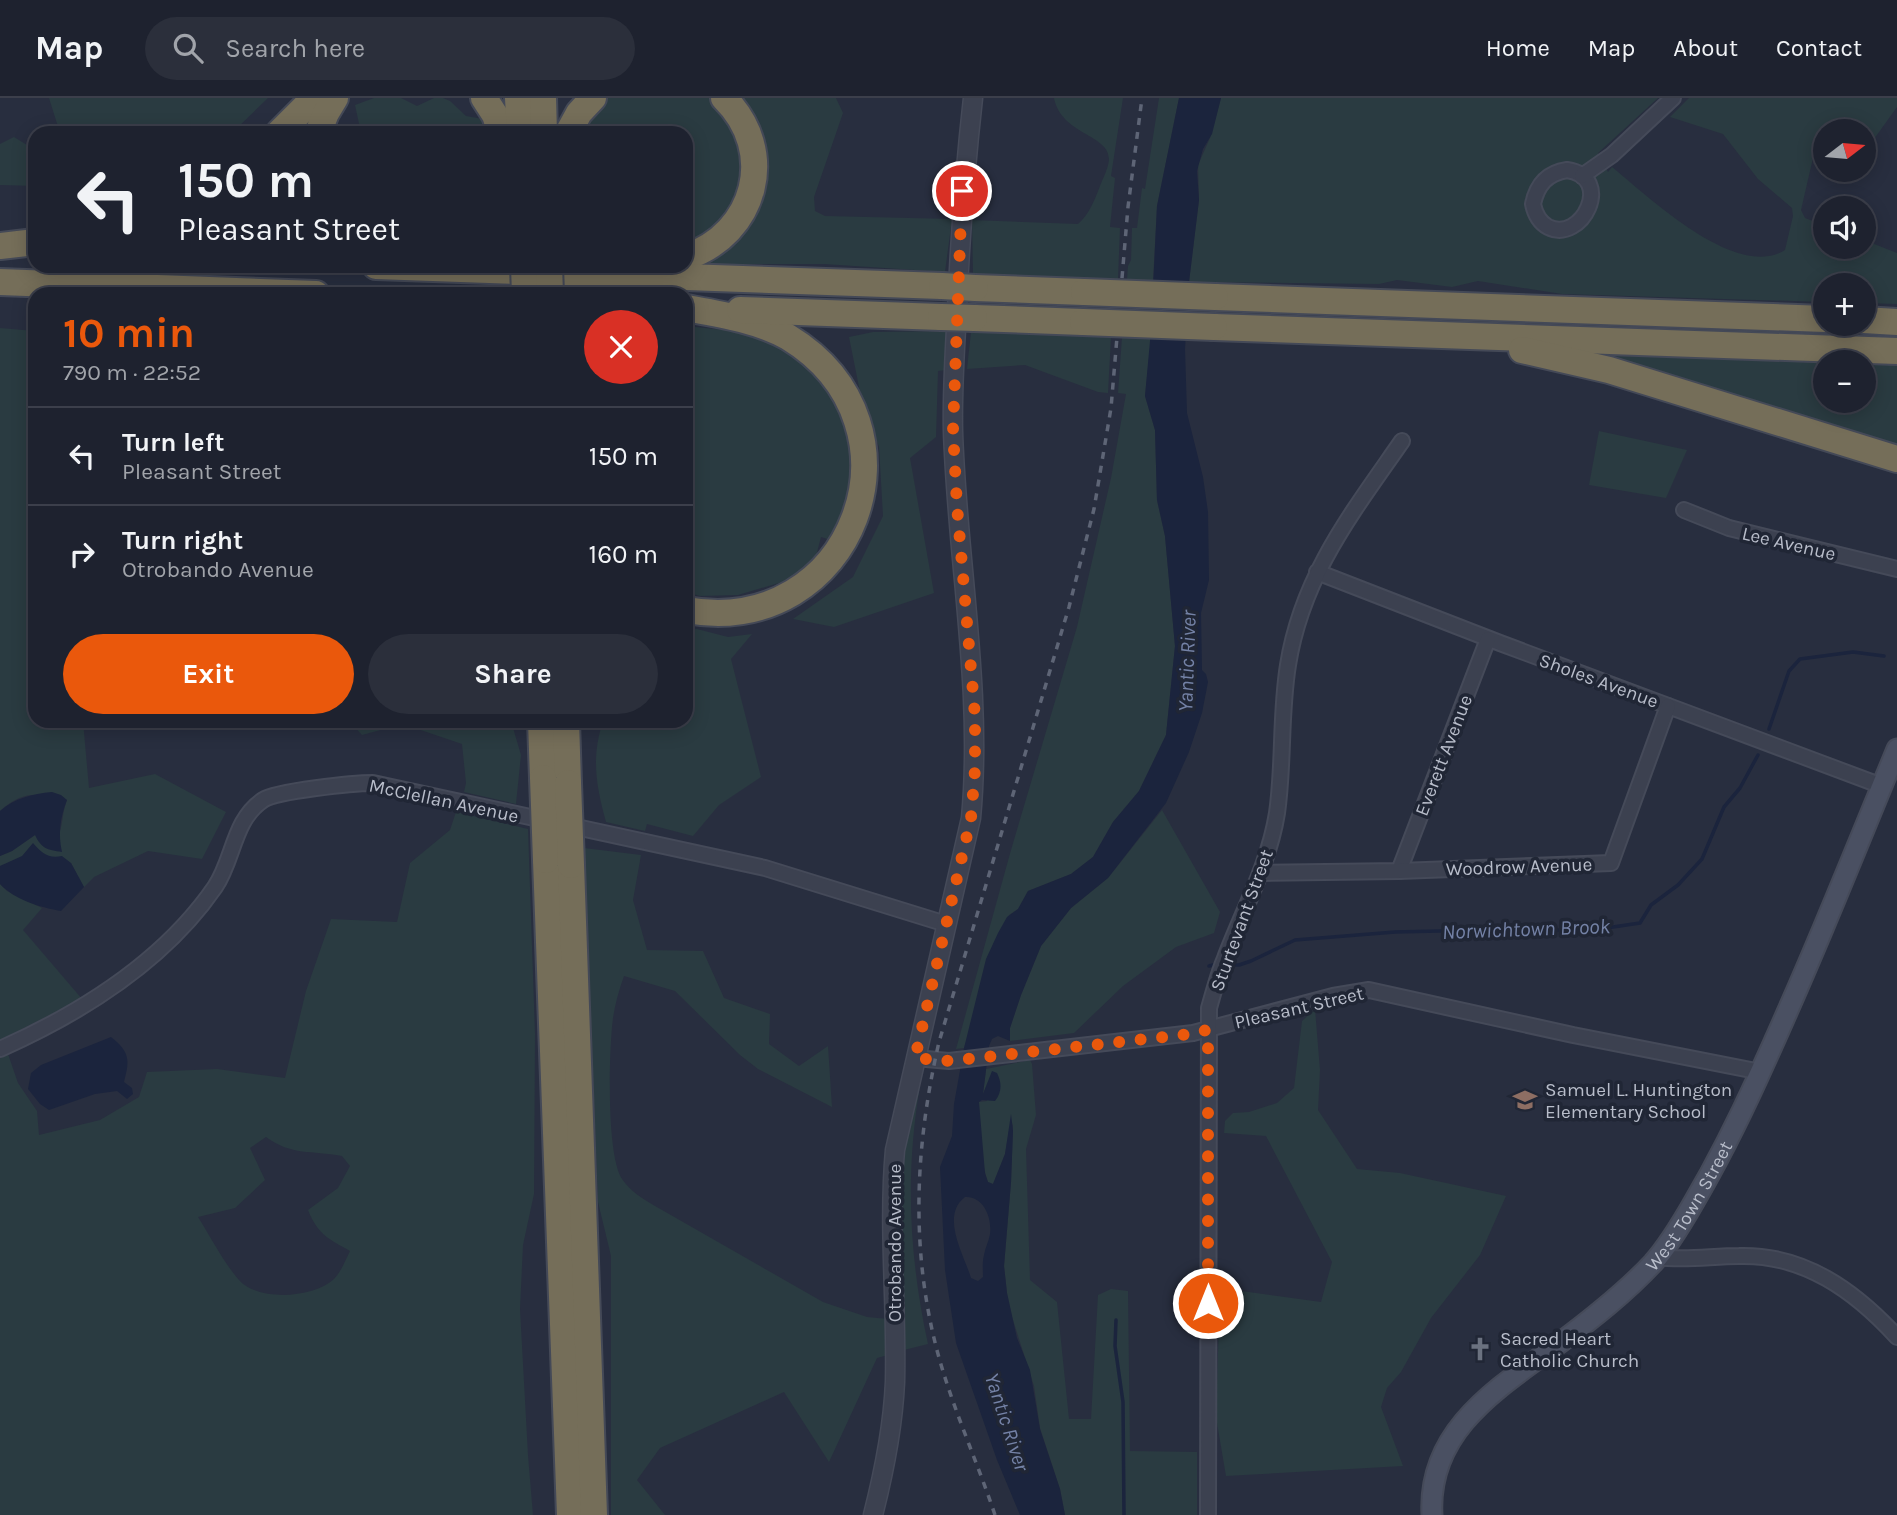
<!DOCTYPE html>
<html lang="en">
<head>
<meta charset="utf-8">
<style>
	body { margin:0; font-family:Karla,sans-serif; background:#2b2f3b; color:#f1f3f6; height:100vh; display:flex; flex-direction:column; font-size:26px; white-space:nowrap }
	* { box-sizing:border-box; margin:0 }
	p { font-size:23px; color:#a1a4aa }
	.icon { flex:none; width:38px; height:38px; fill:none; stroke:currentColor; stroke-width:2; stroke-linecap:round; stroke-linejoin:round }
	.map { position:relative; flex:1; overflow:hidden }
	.details { position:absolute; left:28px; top:189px; width:665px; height:441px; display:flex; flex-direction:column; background:#1e222f; border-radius:21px; box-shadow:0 4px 18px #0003,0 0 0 2px #3c3f4b }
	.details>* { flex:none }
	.banner { position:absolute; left:28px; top:28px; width:665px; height:147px; border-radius:21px; box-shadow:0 4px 18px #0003,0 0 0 2px #3c3f4b; background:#1e222f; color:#f1f3f6; overflow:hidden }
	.needle { width:46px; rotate:74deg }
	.tools { position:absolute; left:1813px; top:21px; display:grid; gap:14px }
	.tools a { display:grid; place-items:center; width:63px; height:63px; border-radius:50%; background:#1e222f; box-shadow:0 4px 18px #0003,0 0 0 2px #3c3f4b; font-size:35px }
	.pin { position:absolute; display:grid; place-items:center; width:60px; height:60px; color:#fff; margin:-30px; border:4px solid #fff; border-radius:50%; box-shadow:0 2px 7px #0007 }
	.me { position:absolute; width:77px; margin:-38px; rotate:0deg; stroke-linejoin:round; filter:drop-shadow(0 0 5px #0008) }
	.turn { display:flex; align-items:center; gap:24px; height:147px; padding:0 35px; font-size:32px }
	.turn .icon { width:91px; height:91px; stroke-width:2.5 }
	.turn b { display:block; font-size:49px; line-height:60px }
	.round { display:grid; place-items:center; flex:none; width:74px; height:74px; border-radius:37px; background:#2b2f3b }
	.summary { display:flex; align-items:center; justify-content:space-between; height:119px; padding:0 35px }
	h1 { font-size:42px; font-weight:700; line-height:52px; color:#ea580c }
	.primary-button { display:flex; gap:14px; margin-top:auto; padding:14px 35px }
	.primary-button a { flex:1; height:80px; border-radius:42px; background:#ea580c; color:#fff; font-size:28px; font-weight:700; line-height:80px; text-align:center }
	.primary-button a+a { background:#2b2f3b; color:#f1f3f6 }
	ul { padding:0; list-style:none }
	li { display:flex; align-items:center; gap:21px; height:98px; padding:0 35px; border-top:2px solid #3c3f4b }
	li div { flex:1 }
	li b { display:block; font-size:26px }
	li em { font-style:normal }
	header { display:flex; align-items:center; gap:42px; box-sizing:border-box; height:98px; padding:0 35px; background:#1e222f; border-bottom:2px solid #3c3f4b }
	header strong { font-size:33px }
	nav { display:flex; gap:38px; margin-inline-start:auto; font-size:24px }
	.search { width:490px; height:63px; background:#2b2f3b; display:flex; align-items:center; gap:18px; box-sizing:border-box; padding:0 24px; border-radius:38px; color:#a1a4aa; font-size:26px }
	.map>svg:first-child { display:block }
	.green { fill:#2a3b41; fill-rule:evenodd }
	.water { fill:#1b243d; fill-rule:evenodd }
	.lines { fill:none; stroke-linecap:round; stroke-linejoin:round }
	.stream { stroke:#1b243d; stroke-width:3.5 }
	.minor-casing { stroke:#454a59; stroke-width:18 }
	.tertiary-casing { stroke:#454a59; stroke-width:21 }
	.secondary-casing { stroke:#454a59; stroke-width:23 }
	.motorway-casing { stroke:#444957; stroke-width:30 }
	.minor { stroke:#3c4150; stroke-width:14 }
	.tertiary { stroke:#3c4150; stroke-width:18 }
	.secondary { stroke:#4a5062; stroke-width:19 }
	.motorway { stroke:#756e59; stroke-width:26 }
	.rail { stroke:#5e6576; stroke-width:3.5; stroke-dasharray:7 7; stroke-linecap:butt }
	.motorway-bridge-casing { stroke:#444957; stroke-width:30; stroke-linecap:butt }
	.motorway-bridge { stroke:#756e59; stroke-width:26 }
	.route { stroke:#ea580c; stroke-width:12; stroke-dasharray:0 21.6 }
	.labels { text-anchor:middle; stroke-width:7; stroke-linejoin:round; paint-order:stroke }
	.street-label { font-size:19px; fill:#b8bdca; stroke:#202635 }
	.poi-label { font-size:19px; fill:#b8bdca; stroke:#202635; text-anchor:start }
	.water-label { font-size:21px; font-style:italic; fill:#7482a6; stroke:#202635 }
</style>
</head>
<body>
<header>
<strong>Map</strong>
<div class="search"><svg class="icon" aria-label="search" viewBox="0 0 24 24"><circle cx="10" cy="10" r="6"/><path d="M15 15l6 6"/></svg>Search here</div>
<nav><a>Home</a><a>Map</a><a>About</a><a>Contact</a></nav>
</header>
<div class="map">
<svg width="1897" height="1417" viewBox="0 0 1897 1417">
	<rect width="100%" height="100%" fill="#282e3f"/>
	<!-- green -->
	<g class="green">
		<path d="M49,0H268L232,35H60Z"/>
		<path d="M374,0H401L417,8L434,0H443L450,3L466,18L483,21L487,35H361L355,7Z"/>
		<path d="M605,0H713L743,43L739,107L686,153V35H575Z"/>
		<path d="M733,0H836L843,15L814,99L815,113L825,118L952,121L945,174L824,166H698L751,109Z"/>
		<path d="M1054,0H1123L1111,78L1115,80L1110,129L1120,130L1118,181L973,176L972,122L1078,126C1089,117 1095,101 1100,88C1103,80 1108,71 1109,62C1110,36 1061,37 1054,0Z"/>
		<path d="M1159,0H1179L1157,108L1153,183L1127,181L1128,168L1131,162L1132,130H1137L1142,90L1145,91Z"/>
		<path d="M1221,0H1658L1598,55L1608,74L1612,69C1648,98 1736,183 1785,152L1793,118L1792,110L1758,81L1723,36L1670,19L1689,0H1897V9L1864,55V33H1825V56L1817,57L1813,60L1801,112L1805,120L1825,128V149H1864V142L1897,155V206L1864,205V187H1825V204L1562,196L1478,183L1452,189L1397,182L1379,186L1189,184L1199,102L1198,67L1210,40Z"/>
		<path d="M14,39L35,52V88L0,87V46Z"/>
		<path d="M686,228L753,235L811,265L844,311L858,367L834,443L821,439L815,462L789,482L738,497L700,498L686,494Z"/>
		<path d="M0,230L35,233V623H83L89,690L155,676L226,714L202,761L148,753L94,779L84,789L71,765C36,754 33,756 0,768V758L12,753L35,737L59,736C63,726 62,715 67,702C38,695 24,692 0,713Z"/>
		<path d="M949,233L946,272L938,273L936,339L910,360L934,495L834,529L793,521L853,479L883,418L879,349L859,289L849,239L873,234Z"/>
		<path d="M971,234L1111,239L1108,295L1098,294L1025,267L967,271Z"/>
		<path d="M1122,239L1151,241L1145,298L1155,332L1157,402L1165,438L1175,548L1166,637L1139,693L1113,724L1093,759L1071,776L1028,793L1018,811L1009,817L964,950L956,951L1011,752L1077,529L1111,380L1126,296L1118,295Z"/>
		<path d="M1600,257L1825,265V303H1864V266L1897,267V353Z"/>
		<path d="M1599,333L1687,352L1666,400L1589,387Z"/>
		<path d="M697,531L728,539L752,536L731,561L761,679L719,707L693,738L647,726L645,733L606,724C596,687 591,660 603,623H686V532Z"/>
		<path d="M349,623H511L521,657L516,706L464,694L466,685L462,646L403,626L362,637Z"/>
		<path d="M1162,712L1220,814L1214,835L1176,849L1123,888L1074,935L1010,943V930L1021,897L1041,848L1071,810L1108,780Z"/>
		<path d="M456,714L528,731L535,936L534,1096L523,1147L520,1211L528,1357L533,1417H0V959L8,956L18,985L37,1013L39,1037L100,1022L139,999L147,974L217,971L285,980L306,893L331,821L397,824L410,765L450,732ZM266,1039C292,1058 311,1052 342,1058L350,1068L338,1090L308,1112C318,1137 329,1141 350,1153C346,1161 341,1174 334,1181C314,1200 258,1204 239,1182C224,1165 210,1138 198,1119L235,1110L265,1082L250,1050Z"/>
		<path d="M584,750L641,757L633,802L647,852L703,853L724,900L770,916L769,946L799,968L828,948L832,1009L758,971L740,957L675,893L624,878C619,892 615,906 613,920C609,952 606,1056 622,1081C630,1093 643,1101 655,1108L823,1204L867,1219L888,1221L892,1256L877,1260L829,1364L784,1294L660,1350L637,1382L665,1417H611V1158L598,1104Z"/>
		<path d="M0,786L7,793L42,810L23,832L82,901L0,942Z"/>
		<path d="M1315,911L1320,972L1318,1012L1357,1071L1400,1075L1506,1098L1480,1157L1431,1220L1401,1274L1387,1290L1381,1309L1403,1368L1226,1378L1216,1319L1220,1190L1321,1204L1332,1164L1266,1038L1224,1035L1225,1023L1233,1015L1249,1014L1277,1005L1294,990L1302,923Z"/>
		<path d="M1030,962L1032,966L1036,1017L1026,1051L1030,1182L1057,1204L1069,1321H1091L1098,1197L1111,1191L1128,1193L1130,1353L1197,1354V1417H1065L1060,1391L1040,1330L1034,1288L1012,1219L1007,1195L1004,1168L1011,1084L1013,1028L1011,1022L1005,1056L993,1086L988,1084C980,1060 978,1030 979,1004L987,1003L988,984L983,996L986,971Z"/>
		<path d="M920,988C905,1075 909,1159 928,1246L904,1252C901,1166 888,1070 920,988Z"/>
	</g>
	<!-- water -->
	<g class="water">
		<path d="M1179,0H1221L1212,36L1203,51L1197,73L1199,102L1189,184L1185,251L1187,315L1203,379L1208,414L1209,482L1201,515L1202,572L1206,576L1208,584L1202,615L1189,654L1166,705L1108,780L1071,810L1041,848L1021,897L1010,930V943L998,938L992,941L989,948L983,996L992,973L997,975C1002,985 1002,994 995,1003L982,1002L979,1004L985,1075L988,1084L993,1086L1005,1056L1011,1016L1013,1033L1011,1084L1004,1168L1007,1195L1017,1240L1030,1272L1040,1331L1060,1391L1065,1417H1020L997,1362L956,1245L945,1172L940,1069L952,1038L954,1006L964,950L986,861L998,835L1007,819L1018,811L1028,793L1071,776L1093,759L1113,724L1139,693L1166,637L1175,548L1165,438L1157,402L1155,332L1145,298L1151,232L1157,108ZM965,1099C984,1098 992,1120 990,1136C989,1143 985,1150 984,1157C982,1164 983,1172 983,1179L978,1183L971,1180C964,1157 940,1118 965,1099Z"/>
		<path d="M52,694L61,697L67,702C60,720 58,736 62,754C47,752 41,750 35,737L12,753L0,758V713C15,700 32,696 52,694Z"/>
		<path d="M33,745C42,755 48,761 62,758L71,765L84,789L61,813C39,809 15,802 0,786V768L22,758Z"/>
		<path d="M111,939C130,954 130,962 124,984L132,990L133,996L127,1001L117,993L95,996L49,1012L40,1006L28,991L31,975L41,967Z"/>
	</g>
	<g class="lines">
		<!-- stream -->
		<g class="stream">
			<path d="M1769,631L1789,573L1800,561L1853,554L1884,558"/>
			<path d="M1224,867H1239L1251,863L1295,842L1395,834L1527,831L1586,833L1640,825L1651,807L1678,787L1702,761L1724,709L1740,690L1758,657"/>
			<path d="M1209,868L1217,866"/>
			<path d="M1116,1222L1115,1248L1123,1304L1124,1417"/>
		</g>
		<!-- minor casing -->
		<g class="minor-casing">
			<g id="minor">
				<path d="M1567,72C1615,79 1582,146 1548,129C1539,124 1535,116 1533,106C1537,87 1547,75 1567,72Z"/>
				<path d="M1582,78L1612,57L1673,0"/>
				<path d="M1684,412L1729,430L1897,471"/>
				<path d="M1317,474L1500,545L1882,688"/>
				<path d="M1399,773L1488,541"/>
				<path d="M1261,775L1399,773L1611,765L1668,608"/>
				<path d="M0,951C81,915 164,863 215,789C234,761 233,722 263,702C276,693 354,685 373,685L765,770L946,826"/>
				<path d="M915,960L949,963L1193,935L1333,898L1369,892L1573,937L1761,974"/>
				<path d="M1658,1159C1684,1163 1712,1158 1739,1158C1804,1156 1855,1193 1897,1239"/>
				<path d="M1208,1417L1209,910C1214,893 1218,876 1225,860C1243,812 1269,766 1277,715C1284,666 1280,616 1288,567C1302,478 1352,415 1402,343"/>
			</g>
		</g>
		<!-- tertiary casing -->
		<g class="tertiary-casing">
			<path id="tertiary" d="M873,1417C884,1374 893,1329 895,1284C897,1206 888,1129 895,1052L971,720C983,591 957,462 953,333C952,293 955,252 957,212C960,141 965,71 973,0"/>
		</g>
		<!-- secondary casing -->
		<g class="secondary-casing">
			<g id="secondary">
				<path id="s1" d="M1432,1417C1427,1331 1500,1289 1561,1244C1593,1220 1625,1195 1653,1165C1669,1147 1682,1125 1694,1104C1718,1063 1739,1021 1759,977C1808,870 1852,761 1897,651"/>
			</g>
		</g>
		<!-- motorway casing -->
		<g class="motorway-casing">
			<g id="motorway">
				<path d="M484,0L495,17L501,35"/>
				<path d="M518,0L520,35"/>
				<path d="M543,0L544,35"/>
				<path d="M279,35L314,0"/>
				<path d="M318,35L326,15L335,0"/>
				<path d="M568,35L579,15L593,0"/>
				<path d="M0,148L35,144"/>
				<path d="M686,159C756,136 778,53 724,0"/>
				<path d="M376,168L942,188"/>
				<path d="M0,184L316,196"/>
				<path d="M975,190L1084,194"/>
				<path d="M1215,199L1825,221"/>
				<path d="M686,210C719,216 758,222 788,239C934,328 853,542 686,512"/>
				<path d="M740,212L941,219"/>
				<path d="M974,220L1083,224"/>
				<path d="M1864,222L1897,224"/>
				<path d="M1214,229L1897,253"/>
				<path d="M1522,252L1609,272L1897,361"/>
				<path d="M541,623L543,680"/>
				<path d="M566,623L568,685"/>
				<path d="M546,762L570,1417"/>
				<path d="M571,767L594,1417"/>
			</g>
		</g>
		<!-- minor -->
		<use href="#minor" class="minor"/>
		<!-- tertiary -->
		<use href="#tertiary" class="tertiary"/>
		<!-- secondary -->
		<use href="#secondary" class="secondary"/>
		<!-- motorway -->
		<use href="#motorway" class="motorway"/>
		<!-- rail -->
		<path class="rail" d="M995,1417C977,1363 953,1311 938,1256C910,1152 915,1048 939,944L1069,509L1094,411L1111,310L1128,109L1142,0"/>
		<!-- motorway-bridge casing -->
		<g class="motorway-bridge-casing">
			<g id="motorway-bridge">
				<path d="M524,168L525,196"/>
				<path d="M549,168L550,196"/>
				<path d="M942,188L975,190"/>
				<path d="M1084,194L1215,199"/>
				<path d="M941,219L974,220"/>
				<path d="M1083,224L1214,229"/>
				<path d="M543,680L546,762"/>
				<path d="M568,685L571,767"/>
			</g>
		</g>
		<!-- motorway-bridge -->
		<use href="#motorway-bridge" class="motorway-bridge"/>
	</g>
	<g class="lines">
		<!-- route -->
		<path class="route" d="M962,93L953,332L957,408L975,618V671L971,720L915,960L949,963L1182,937L1208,932V1205"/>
	</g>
	<!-- icons -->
	<defs>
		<g id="school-bare" transform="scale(1.89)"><path d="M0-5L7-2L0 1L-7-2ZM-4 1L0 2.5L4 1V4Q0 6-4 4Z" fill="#8d6e63" stroke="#202635" stroke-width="2.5" paint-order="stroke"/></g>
		<g id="church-bare" transform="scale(1.89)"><path d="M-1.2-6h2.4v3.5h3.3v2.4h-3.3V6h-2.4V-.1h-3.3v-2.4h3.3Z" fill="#6b7280" stroke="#202635" stroke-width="2.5" paint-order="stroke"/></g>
	</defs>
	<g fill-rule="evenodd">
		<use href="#school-bare" x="1525" y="1002"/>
		<use href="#church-bare" x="1480" y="1251"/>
	</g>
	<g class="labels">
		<!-- street labels -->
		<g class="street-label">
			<text transform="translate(1789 445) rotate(13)" y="7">Lee Avenue</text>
			<text transform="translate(1599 582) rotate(20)" y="7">Sholes Avenue</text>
			<text transform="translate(1443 657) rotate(-69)" y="7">Everett Avenue</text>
			<text transform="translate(444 702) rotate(12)" y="7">McClellan Avenue</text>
			<text transform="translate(1519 768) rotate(-2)" y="7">Woodrow Avenue</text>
			<text transform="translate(1241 822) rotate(-70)" y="7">Sturtevant Street</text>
			<text transform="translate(1299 909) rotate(-13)" y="7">Pleasant Street</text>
			<text dy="7" stroke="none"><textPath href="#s1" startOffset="416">West Town Street</textPath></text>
			<text transform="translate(894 1145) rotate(-90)" y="7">Otrobando Avenue</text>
		</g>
		<!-- poi labels -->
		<g class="poi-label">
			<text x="1545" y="998">Samuel L. Huntington<tspan x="1545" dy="22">Elementary School</tspan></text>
			<text x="1500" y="1247">Sacred Heart<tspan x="1500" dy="22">Catholic Church</tspan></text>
		</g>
		<!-- water labels -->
		<g class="water-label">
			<text transform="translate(1187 563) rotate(-88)" y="7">Yantic River</text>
			<text transform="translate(1526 831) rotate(-2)" y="7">Norwichtown Brook</text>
			<text transform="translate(1007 1324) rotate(72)" y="7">Yantic River</text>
		</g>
	</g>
</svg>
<div class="tools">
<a><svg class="needle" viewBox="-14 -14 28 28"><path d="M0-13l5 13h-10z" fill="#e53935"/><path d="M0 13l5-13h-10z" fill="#a1a4aa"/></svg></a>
<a><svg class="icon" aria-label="sound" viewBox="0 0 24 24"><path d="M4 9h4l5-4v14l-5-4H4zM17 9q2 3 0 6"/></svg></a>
<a>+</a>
<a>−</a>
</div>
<div class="pin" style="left:962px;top:93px;background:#d93025"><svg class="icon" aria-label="arrive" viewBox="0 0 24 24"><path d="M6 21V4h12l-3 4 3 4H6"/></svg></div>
<svg class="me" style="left:1208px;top:1205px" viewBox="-20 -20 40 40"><circle r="17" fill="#ea580c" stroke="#fff" stroke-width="3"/><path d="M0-11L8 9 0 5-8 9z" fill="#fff"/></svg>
<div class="banner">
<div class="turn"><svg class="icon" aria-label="left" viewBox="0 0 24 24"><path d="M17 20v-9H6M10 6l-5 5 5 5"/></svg><div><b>150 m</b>Pleasant Street</div></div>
</div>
<section class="details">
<div class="summary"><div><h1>10 min</h1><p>790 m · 22:52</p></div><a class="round" style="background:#d93025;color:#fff"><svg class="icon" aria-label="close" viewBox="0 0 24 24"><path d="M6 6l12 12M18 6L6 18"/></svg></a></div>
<ul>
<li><svg class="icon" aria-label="left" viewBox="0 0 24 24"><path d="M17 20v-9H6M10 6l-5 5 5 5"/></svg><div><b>Turn left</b><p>Pleasant Street</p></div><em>150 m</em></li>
<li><svg class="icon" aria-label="right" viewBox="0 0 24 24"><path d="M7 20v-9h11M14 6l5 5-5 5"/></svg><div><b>Turn right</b><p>Otrobando Avenue</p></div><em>160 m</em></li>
</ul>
<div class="primary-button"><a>Exit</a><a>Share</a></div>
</section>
</div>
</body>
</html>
